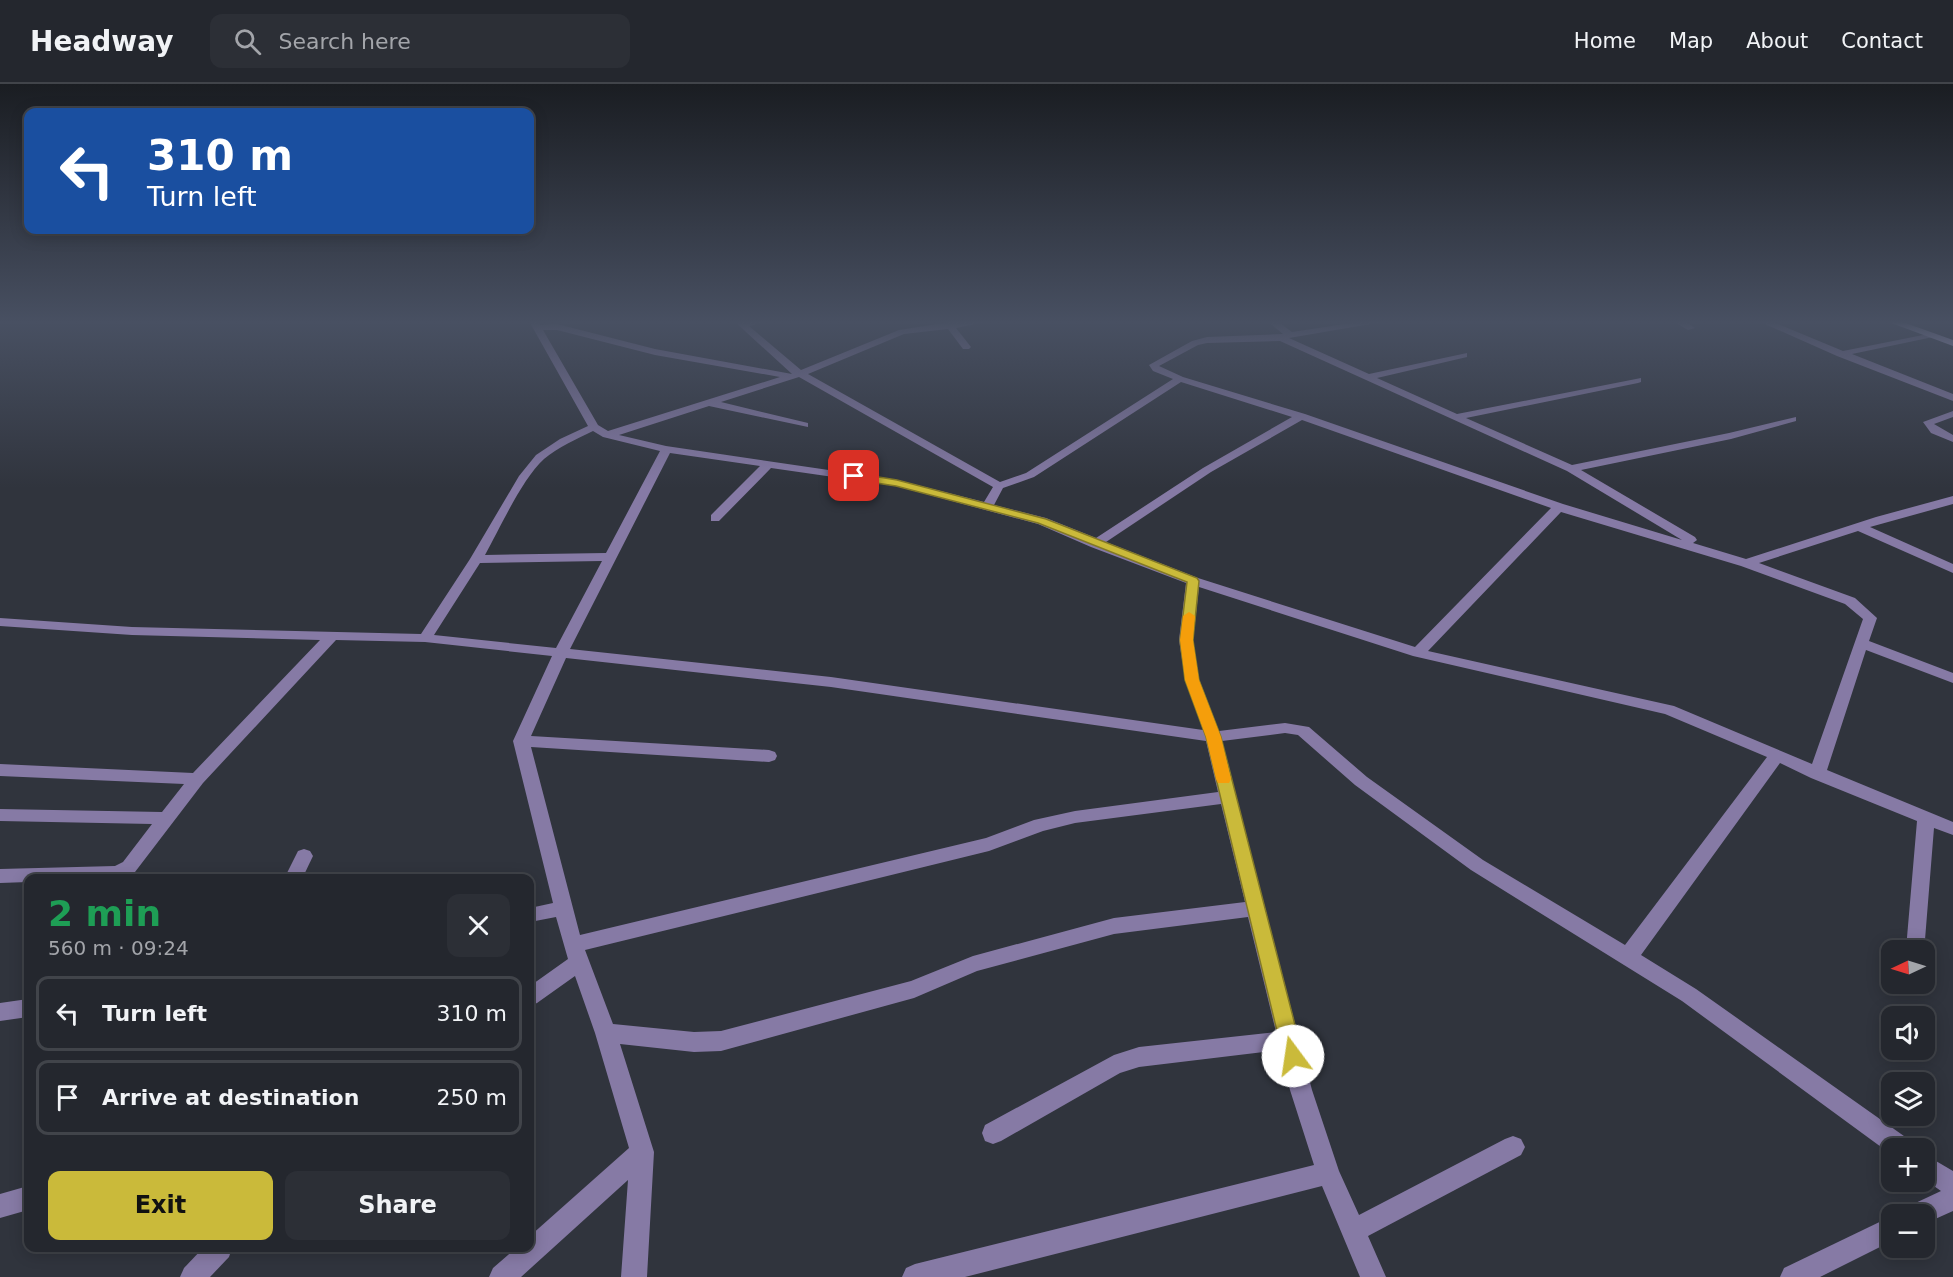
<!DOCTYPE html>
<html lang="en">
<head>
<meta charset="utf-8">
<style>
	body { margin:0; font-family:"DejaVu Sans",sans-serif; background:#2c2f36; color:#f1f3f6; height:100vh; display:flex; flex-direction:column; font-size:22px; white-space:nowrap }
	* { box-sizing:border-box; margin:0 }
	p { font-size:20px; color:#a3a5aa }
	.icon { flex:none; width:33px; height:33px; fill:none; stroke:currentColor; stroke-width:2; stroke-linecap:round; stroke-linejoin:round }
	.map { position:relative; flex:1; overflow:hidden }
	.panel { position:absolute; left:24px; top:790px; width:510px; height:378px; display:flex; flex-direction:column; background:#24272e; border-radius:12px; box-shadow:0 3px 15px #0003,0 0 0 2px #41444a }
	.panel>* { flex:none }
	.banner { position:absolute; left:24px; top:24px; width:510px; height:126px; border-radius:12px; box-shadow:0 3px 15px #0003,0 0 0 2px #41444a; background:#1a4fa0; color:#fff; overflow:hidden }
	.needle { width:39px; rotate:266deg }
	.tools { position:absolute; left:1881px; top:856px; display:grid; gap:12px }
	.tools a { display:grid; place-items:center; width:54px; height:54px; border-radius:12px; background:#24272e; box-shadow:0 3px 15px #0003,0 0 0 2px #41444a; font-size:30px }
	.pin { position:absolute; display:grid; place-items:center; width:51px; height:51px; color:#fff; margin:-26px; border-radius:12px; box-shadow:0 3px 9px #0006 }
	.me { position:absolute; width:66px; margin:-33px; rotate:346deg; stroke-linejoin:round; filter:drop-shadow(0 0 4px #0008) }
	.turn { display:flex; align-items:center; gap:21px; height:126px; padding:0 24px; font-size:27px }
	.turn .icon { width:78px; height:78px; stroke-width:2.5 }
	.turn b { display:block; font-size:42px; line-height:51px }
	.round { display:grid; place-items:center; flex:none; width:63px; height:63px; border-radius:12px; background:#2c2f36 }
	.summary { display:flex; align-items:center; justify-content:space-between; height:102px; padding:0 24px }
	h1 { font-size:36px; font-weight:700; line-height:45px; color:#1e9e55 }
	.cta { display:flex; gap:12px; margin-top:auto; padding:12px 24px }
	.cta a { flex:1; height:69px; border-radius:12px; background:#caba3a; color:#111; font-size:24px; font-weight:700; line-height:69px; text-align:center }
	.cta a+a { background:#2c2f36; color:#f1f3f6 }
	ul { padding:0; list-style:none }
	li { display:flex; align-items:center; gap:18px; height:75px; margin:0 12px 9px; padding:0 12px; border:3px solid #41444a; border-radius:12px }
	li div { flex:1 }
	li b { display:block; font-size:22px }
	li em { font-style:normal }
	header { display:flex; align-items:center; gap:36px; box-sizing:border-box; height:84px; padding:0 30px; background:#24272e; border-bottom:2px solid #41444a }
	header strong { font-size:28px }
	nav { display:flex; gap:33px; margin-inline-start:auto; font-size:21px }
	.search { width:420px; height:54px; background:#2c2f36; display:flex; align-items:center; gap:15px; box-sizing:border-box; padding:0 21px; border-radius:12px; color:#a3a5aa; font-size:22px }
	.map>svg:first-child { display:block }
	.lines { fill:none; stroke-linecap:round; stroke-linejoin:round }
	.minor { fill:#867aa5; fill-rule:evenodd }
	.major { fill:#d5c7fc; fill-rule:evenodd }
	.route { fill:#caba3a; stroke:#837926; stroke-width:1.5 }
	.slow { fill:#f59e0b }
</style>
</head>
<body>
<header>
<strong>Headway</strong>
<div class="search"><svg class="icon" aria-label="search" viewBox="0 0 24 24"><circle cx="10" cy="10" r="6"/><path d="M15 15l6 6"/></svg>Search here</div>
<nav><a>Home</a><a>Map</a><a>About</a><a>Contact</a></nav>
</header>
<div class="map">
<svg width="1953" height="1193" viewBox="0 0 1953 1193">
	<rect width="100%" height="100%" fill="#30343d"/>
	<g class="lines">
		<!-- minor -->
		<g class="minor">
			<path d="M529,237H538L540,241L557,240L655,265L792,290L734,237H767L749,242L801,286L899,246L950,238L990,237L956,244L971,263L969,265H963L948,245L904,250L808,290L1000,398L1026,389L1173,295L1153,287L1149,281L1192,257L1207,253L1283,250L1267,237H1277L1292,248L1364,237H1388L1289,254L1369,290L1467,269V273L1377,294L1457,330L1641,294V298L1638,299L1466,334L1572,381L1729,349L1796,333V337L1731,355L1581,386L1695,453L1697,456L1693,459L1746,475L1876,433L1953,412V420L1870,443L1953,480V489L1858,447L1759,479L1855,514L1877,534L1869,557L1953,589V599L1866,566L1827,686L1953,738V751L1934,744L1924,868L1907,867L1906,865L1917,737L1811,694L1780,679L1641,871L1696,905L1911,1057L1915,1065H1892V1071L1682,917L1471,786L1355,701L1298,651L1285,649L1222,657L1312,1006L1339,1087L1359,1131L1505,1055L1513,1052L1521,1055L1525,1063L1521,1071L1368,1152L1386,1193H1360L1322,1102L965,1193H902L906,1184L915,1180L1314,1081L1290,1006L1280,966L1139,983L1120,989L1001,1057L993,1060L985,1057L982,1049L985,1041L1114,971L1139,963L1276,948L1248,833L1114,850L977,887L914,914L721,967L694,968L620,960L654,1068L647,1193H621L628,1096L521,1193H489L493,1184L516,1164H530V1152L629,1064L595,949L575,892L537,919L530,922V902L568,875L556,833L530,838V824L553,819L513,657L552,572L425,558L336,556L203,699L135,788L120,795H28V798L0,799V785L115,782L123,778L152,740L0,737V725L162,728L184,700L0,692V680L193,689L320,556L132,551L0,542V534L132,543L421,550L470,475L519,392L536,371L560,355L588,342ZM543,246H557L655,271L780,293L608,347L598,341ZM1280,257L1567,387L1682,456L1563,420L1305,330L1183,293L1159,282L1198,261L1207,259ZM799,293L993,403L984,418L897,396L666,362L619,351L709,322L808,343V339L721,318ZM1181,298L1292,333L1203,384L1096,454L1046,434L994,421L1003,404L1034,393ZM1302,336L1551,424L1415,563L1198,494L1106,458L1211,388ZM593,347L603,353L660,367L606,469L485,471C500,444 522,395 544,375C558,363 577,355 593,347ZM670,369L760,382L711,431V437H719L771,384L896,402L1038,440L1091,463L1186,499L1179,556L1185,595L1203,646L831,593L570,565ZM1561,428L1741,482L1845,520L1863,535L1812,680L1674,622L1428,567ZM602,477L556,564L434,551L480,479ZM1199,503L1413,572L1665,630L1767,673L1625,861L1483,776L1367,693L1309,643L1285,639L1219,647L1199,595L1193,556ZM566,574L831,603L1206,657L1218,708L1075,727L1034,736L986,754L580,851L531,663L769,678L775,676L777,672L775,668L769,666L531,652ZM1221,720L1245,818L1114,834L973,872L911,897L721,947L694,948L613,940L585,866L989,767L1043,747L1075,739Z"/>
			<path d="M1673,237H1685L1695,244L1688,246Z"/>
			<path d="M1758,237H1771L1843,267L1933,249V253L1852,270L1953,310V317L1837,272Z"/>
			<path d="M1953,327V333L1934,340L1953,351V358L1931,349L1923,338Z"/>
			<path d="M304,765L310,767L313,772L302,795H284L298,767Z"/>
			<path d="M28,915V933L0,937V919Z"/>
			<path d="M1924,1070L1953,1087V1127L1924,1140V1131H1906L1909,1122L1941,1107L1924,1095Z"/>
			<path d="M28,1102V1126L0,1134V1110Z"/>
			<path d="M1892,1132V1157L1820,1193H1780L1784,1184Z"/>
			<path d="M203,1164H232L229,1173L210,1193H180L184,1184Z"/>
		</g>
		<!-- major -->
		<path class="major" d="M1886,237H1900L1953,256V262Z"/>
	</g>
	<!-- sky -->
	<linearGradient id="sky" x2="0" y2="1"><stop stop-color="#1a1d22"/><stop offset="0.59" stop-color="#485062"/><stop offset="1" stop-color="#485062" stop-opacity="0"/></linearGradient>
	<rect width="1953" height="404" fill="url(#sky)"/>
	<!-- route -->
	<path class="route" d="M854,389L897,396L1046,435L1197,494L1199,497L1193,556L1199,596L1221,653L1303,972L1300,979L1293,981L1286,979L1283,972L1206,653L1185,596L1180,556L1187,498L1038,439L896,402L850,395L849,392Z"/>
	<!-- slow -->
	<path class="slow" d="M1189,528L1195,532L1193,556L1199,596L1221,653L1231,695L1229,699H1218L1216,695L1206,653L1185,596L1180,556L1183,532Z"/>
</svg>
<div class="tools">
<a><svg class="needle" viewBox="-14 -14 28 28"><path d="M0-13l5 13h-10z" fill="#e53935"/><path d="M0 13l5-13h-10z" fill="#a3a5aa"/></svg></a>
<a><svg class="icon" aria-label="sound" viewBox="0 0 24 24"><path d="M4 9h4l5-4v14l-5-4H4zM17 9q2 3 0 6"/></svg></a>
<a><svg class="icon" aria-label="layers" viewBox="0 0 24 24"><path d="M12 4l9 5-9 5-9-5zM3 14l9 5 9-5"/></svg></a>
<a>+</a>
<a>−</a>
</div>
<div class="pin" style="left:854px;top:392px;background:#d93025"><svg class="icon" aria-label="arrive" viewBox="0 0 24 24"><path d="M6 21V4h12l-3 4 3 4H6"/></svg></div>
<svg class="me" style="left:1293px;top:972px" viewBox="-20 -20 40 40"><circle r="19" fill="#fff"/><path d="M0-13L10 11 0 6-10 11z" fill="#caba3a"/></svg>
<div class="banner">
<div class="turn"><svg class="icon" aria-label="left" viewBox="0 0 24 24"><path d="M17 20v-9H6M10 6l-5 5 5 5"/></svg><div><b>310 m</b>Turn left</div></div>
</div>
<section class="panel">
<div class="summary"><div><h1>2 min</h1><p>560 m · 09:24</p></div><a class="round"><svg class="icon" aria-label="close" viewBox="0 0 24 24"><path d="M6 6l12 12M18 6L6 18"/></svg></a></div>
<ul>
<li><svg class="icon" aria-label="left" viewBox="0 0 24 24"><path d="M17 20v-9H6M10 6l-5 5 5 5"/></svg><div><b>Turn left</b></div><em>310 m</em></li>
<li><svg class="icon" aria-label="arrive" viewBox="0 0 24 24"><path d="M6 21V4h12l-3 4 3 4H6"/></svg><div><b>Arrive at destination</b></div><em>250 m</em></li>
</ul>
<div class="cta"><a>Exit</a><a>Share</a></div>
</section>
</div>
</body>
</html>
